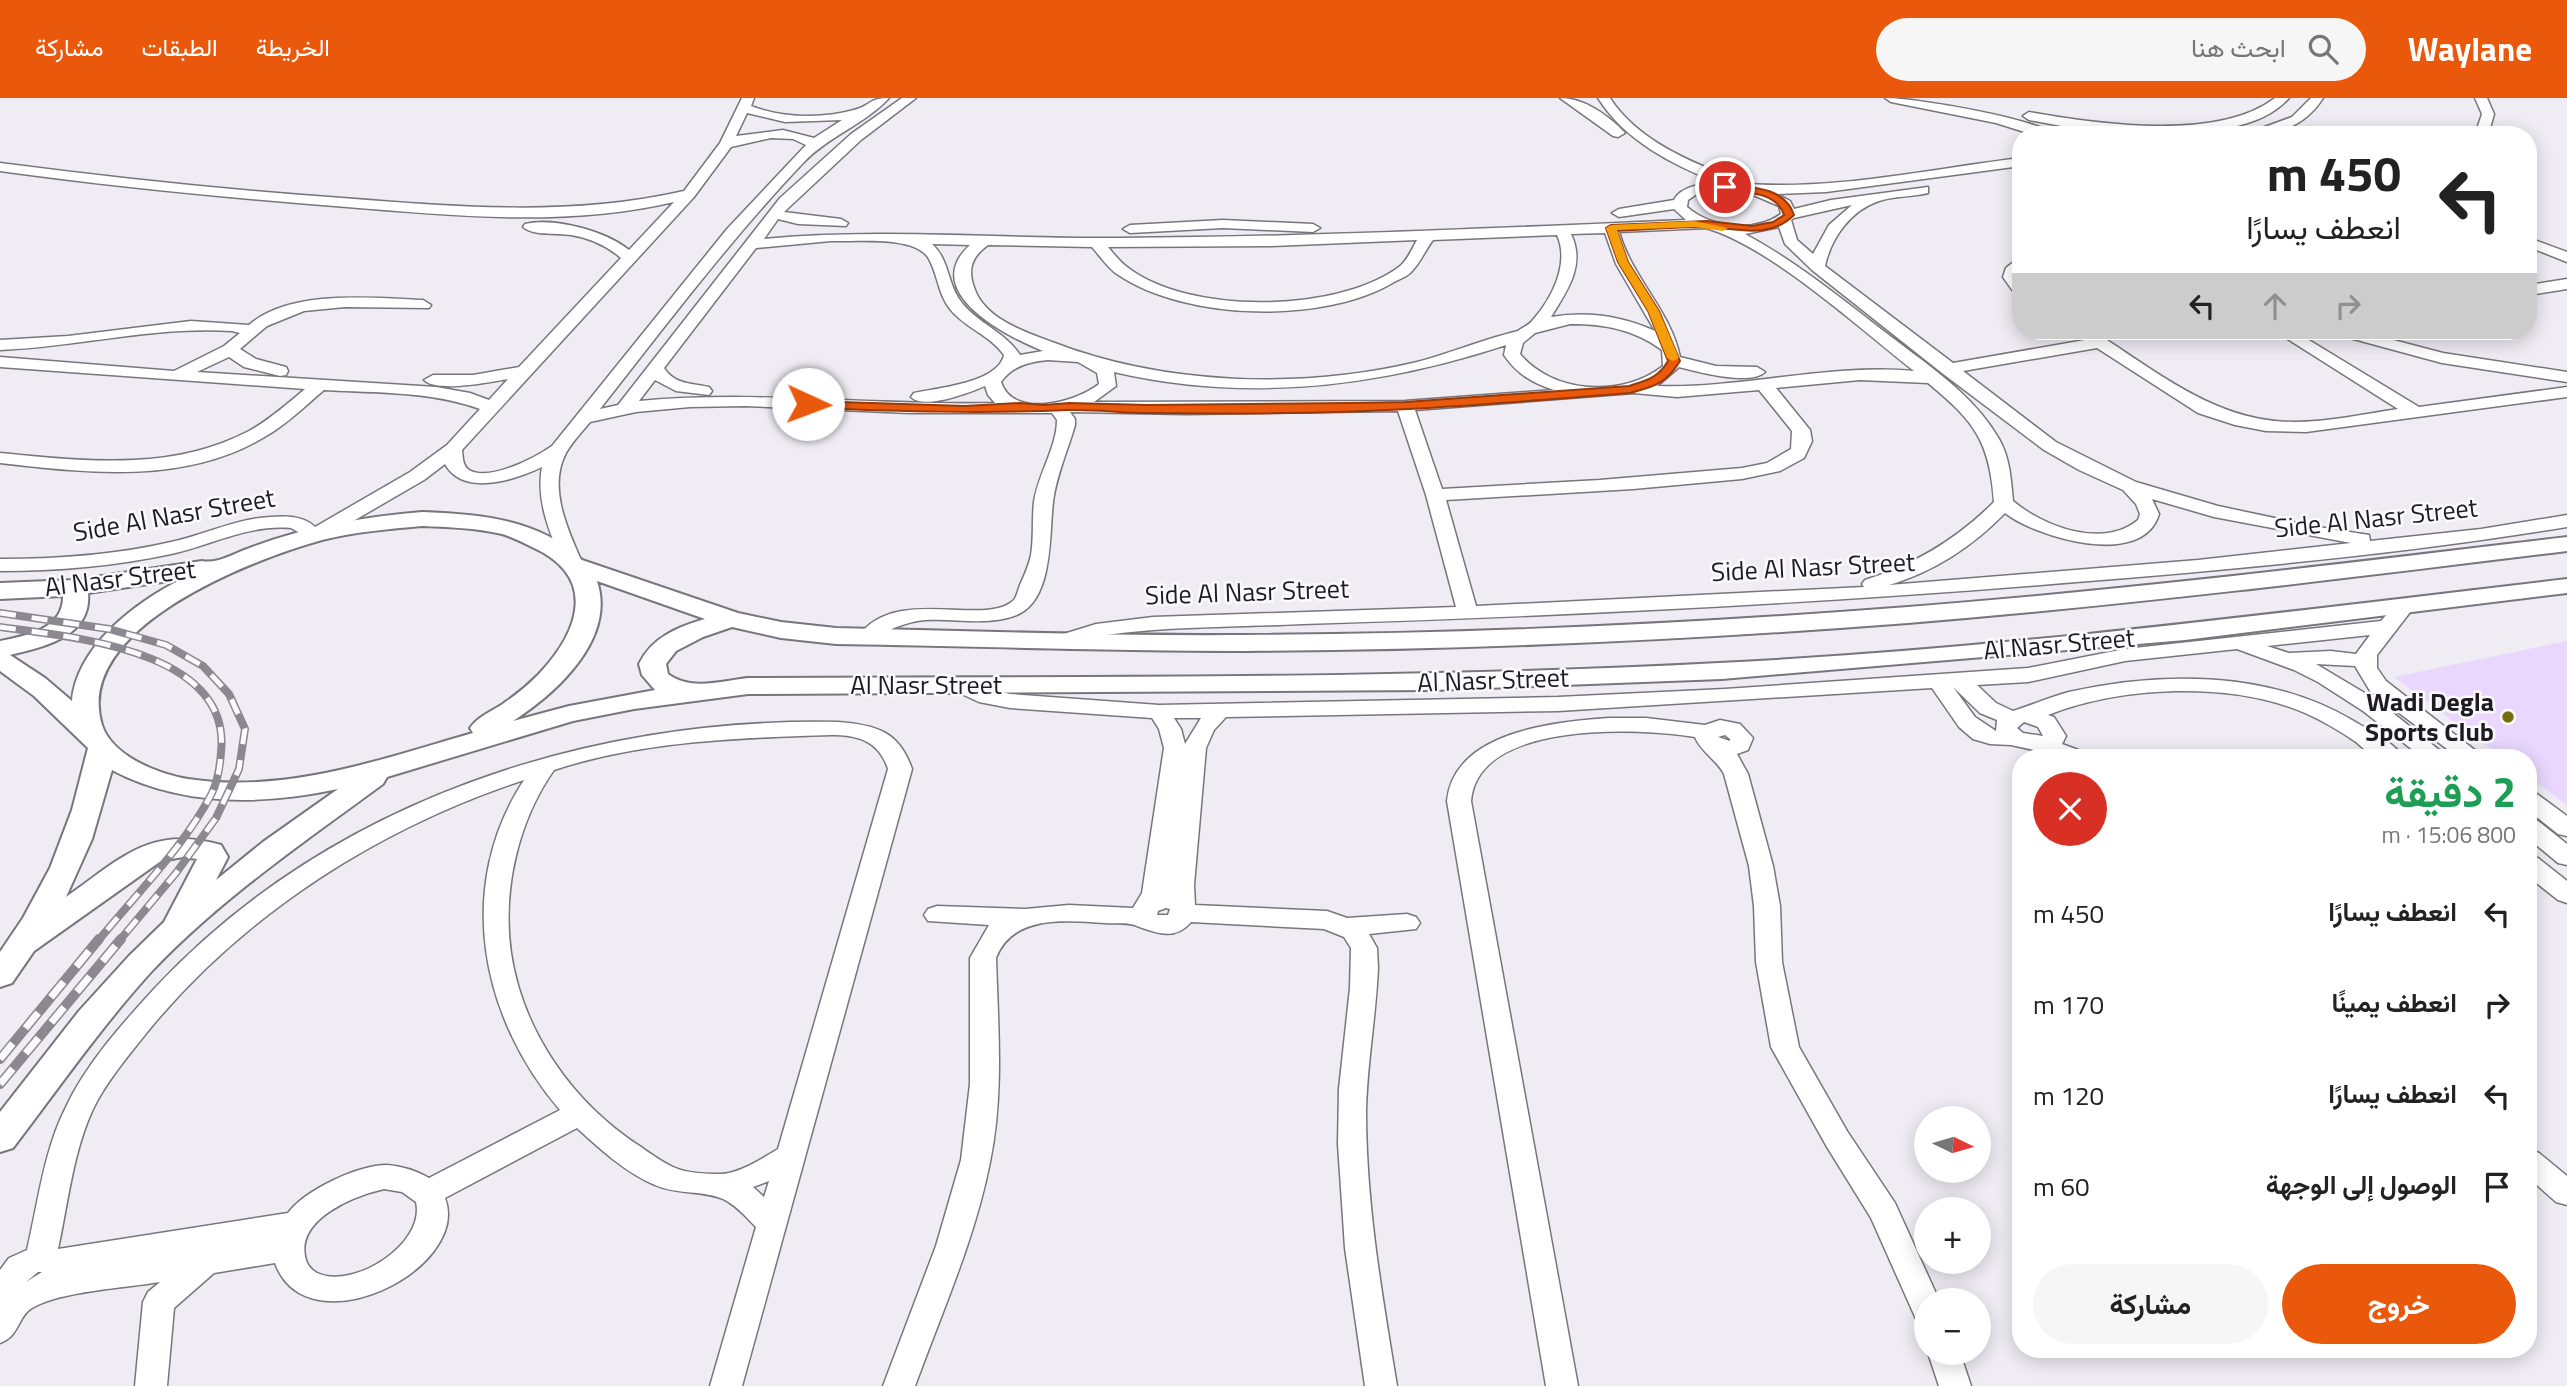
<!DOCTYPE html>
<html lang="ar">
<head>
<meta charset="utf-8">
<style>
	body { margin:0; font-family:"Titillium Web",Vazirmatn,sans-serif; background:#f6f6f6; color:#222; direction:rtl; height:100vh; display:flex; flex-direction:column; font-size:26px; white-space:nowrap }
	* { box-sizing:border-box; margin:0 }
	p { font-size:23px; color:#767676 }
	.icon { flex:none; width:38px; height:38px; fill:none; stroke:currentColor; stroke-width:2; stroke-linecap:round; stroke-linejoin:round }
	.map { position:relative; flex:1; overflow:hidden; direction:ltr }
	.panel { position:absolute; left:2012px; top:651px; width:525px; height:609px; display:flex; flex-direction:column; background:#fff; border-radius:28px; box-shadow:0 4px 18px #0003; direction:rtl }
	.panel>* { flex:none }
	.hud { position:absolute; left:2012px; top:28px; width:525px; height:214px; border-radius:28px; box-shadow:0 4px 18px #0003; direction:rtl; background:#fff; color:#222; overflow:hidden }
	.needle { width:46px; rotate:95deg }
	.controls { position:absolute; left:1914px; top:1008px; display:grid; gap:14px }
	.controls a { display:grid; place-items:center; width:77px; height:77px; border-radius:50%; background:#fff; box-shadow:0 4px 18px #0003; font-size:35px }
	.pin { position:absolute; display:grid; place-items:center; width:60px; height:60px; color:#fff; margin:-30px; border:4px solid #fff; border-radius:50%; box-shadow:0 2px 7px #0007 }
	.me { position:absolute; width:77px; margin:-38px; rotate:92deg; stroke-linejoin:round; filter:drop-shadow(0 0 5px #0008) }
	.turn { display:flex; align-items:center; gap:24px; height:147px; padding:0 21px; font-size:32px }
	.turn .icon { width:91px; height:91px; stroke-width:2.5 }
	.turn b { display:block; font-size:49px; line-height:60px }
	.lanes { display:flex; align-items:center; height:66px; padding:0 21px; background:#0003; justify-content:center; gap:35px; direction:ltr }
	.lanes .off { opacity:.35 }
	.round { display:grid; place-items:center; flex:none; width:74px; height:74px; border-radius:37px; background:#f6f6f6 }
	.head { display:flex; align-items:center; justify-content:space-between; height:119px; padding:0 21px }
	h1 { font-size:42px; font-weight:700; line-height:52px; color:#1e9e55 }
	.button { display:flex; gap:14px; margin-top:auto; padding:14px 21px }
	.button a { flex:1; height:80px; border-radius:42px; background:#ea580c; color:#fff; font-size:28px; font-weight:700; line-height:80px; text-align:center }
	.button a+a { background:#f6f6f6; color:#222 }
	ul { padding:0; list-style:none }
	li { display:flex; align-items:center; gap:21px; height:91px; padding:0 21px }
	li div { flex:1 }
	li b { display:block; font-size:26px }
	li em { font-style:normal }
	header { display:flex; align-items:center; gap:42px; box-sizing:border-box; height:98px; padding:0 35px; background:#ea580c; color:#fff }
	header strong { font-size:33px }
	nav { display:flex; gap:38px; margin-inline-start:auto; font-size:24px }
	.search { width:490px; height:63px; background:#f6f6f6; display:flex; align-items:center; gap:18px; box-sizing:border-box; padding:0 24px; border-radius:38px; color:#767676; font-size:26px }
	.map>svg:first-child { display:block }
	.green { fill:#e9d7fe }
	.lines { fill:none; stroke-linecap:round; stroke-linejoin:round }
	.minor-casing { stroke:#78757c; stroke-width:3 }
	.major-casing { stroke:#78757c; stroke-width:4 }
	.minor { fill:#fff; fill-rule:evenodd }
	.major { fill:#fff; fill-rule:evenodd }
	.rail-far1-casing { stroke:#8b898f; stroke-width:8 }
	.rail-casing { stroke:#8b898f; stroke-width:10 }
	.rail-far1 { stroke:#fcfaff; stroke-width:5; stroke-dasharray:16; stroke-linecap:butt }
	.rail { stroke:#fcfaff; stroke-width:7; stroke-dasharray:20; stroke-linecap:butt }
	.route { fill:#ea580c; stroke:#983908; stroke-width:2 }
	.slow { fill:#f59e0b }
	.poi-dot { fill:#766e0b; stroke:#fcfaff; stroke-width:2.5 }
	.labels { text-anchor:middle; stroke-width:5; stroke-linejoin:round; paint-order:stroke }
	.street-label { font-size:26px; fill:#1d1c1f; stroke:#fcfaff }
	.poi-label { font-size:26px; font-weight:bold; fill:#1d1c1f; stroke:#fcfaff; text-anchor:end }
</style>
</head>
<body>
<header>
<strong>Waylane</strong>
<div class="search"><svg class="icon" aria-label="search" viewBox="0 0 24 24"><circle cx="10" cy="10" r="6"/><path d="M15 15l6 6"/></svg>ابحث هنا</div>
<nav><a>الخريطة</a><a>الطبقات</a><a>مشاركة</a></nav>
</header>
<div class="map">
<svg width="2567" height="1288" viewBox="0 0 2567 1288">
	<rect width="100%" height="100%" fill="#efecf4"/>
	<!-- green -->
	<path class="green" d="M2567,543V707L2529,679V660H2503L2394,579Z"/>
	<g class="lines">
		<!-- minor casing -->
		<g class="minor-casing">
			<g id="minor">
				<path d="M742,0H754L751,8C782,20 822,21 854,12C870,8 869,0 889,0C865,26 829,38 804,64C730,142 666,227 600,311L618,307L780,100L851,36L902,0H916L861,42L784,114L841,121L848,125L846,128L798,126L778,121L764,141C882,130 1000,141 1119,140C1308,139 1497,130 1686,122L1674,111L1619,119L1612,115L1619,111L1674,102C1681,88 1704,85 1719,85C1673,67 1625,43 1598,0H1610C1637,42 1690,64 1735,81L1736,85C1831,94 1927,71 2021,60V68L1826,94L1777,96L1790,103L1794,111L1831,102L1928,89V95C1912,99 1894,98 1879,103C1851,112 1831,140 1825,168L1953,265L2085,242L2074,233H2093C2155,272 2215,324 2293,324C2328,324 2364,316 2398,311L2275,233H2294L2419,309L2567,289V299L2306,334L2266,333L2235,327L2198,315L2097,250L1963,273L2056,344L2136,384L2218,408L2312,428L2369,437L2370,443L2481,431L2567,417V429C2409,455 2249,470 2089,483C1827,505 1565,518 1303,526C1237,529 1171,528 1105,537C1088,540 1070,552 1054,547L1050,543L1054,539L1096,526L1153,519L1456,509L1426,397L1398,313L1186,316L1070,314L1075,321V327C1068,352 1056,378 1053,404C1049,437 1054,505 1014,518C984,528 955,520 925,522C914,523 904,526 894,530C881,536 877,547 862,543L858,539C895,486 985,530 1014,502C1017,498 1018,492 1020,487C1024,478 1029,467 1031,457C1034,440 1032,421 1034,404C1038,376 1057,349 1057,322L1052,315H910L745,308L690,309L636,314L590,324C582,334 572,344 566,355C548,389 567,430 581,462L578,466H564L561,462C549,432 536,402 542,369C515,382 463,399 445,366L424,382L324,440C301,446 309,439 291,430C250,426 211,447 171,456C115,468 58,473 0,473V461C57,461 115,457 171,444C204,437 235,421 270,419C285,418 303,417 315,429L410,374L447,347L480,311C431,293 376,295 324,292C305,308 287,326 266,338C186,387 88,375 0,365V355C84,363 171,374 249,333C269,322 287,306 305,291L0,269V259L174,273L224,248L240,235L232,233C154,228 77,249 0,252V242L68,238L191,223L249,227C290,191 373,200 423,202L431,207L429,210L345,209L304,213L267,228L240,251L256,261L286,269L288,273L286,277L280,278L244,269L229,259L197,274L436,289L470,295L489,302L508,281C490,284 437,295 424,282L433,277H473L519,269L621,160C607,148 590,140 571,137C557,135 533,138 523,129L525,126C554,119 606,133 629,152L674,104C567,129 456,118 347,109C231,100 115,89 0,73V65C114,80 228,92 342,100C457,109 571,119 684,93L720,45ZM747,15L785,24L842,22L814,40L783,32L736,38ZM771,40L793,41L806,47L727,131L552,348C535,360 489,384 469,372C462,367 463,359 462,352L694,99L731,49ZM1713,93L1751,96L1779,108L1781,116C1755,135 1711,130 1687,109L1688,102L1697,96ZM1852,107L1829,127L1813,156L1797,142L1791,122L1794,120ZM1779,129L1785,146L1812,172L1942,275L2044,352L2079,372L2123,392L2136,406L2140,416L2138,422C2103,451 2044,429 2013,403C2011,382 2010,360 1999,341C1974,297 1929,268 1890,238C1843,202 1797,164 1745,136ZM1706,130C1771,149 1859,230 1914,273C1828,265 1743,291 1657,288L1679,269C1698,274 1751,288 1765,274L1757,269L1716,268L1680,259C1671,213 1632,180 1619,134ZM1605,135L1616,166L1655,233C1622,218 1587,213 1551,219C1567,193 1586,167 1571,136ZM1557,137C1570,165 1552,201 1532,223C1529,227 1523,229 1518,233C1484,241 1451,255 1417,264C1300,292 1163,287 1052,244C1025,234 986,221 975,192C967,172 971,159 988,147L1092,149C1100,158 1108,170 1117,176C1185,223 1325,226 1394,184C1400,181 1408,178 1412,173C1420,165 1426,151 1433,142ZM1417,142C1412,151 1407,163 1399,169C1337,215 1188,217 1127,169C1120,164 1114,156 1108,149L1272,148ZM831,143C856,144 916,137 929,161C938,177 938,196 950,211C965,230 990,237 1004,257C998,285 937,290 914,295L911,299C924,312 969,295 985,288L988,297L995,305C876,308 758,292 639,303L655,282L676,293L709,297L712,293L709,289C692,285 675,287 664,270L756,150ZM932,146L970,147C918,194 1008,239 1043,253L1020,257C1005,234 979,226 962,205C947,187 950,162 932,146ZM1570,226C1604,226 1633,231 1662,252L1663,268C1623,300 1553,296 1520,256L1523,245L1535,235ZM1506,247L1504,257C1517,276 1532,285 1554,292L1405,303L1094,304L1116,288L1114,274C1247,305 1378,289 1506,247ZM1048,262L1078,264L1097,275L1099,286C1075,305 1013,321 1001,284C1012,268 1029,264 1048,262ZM1860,282L1928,285C1974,323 1990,343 1994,404C1957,441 1916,466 1865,482L1862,486L1864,489L1476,508L1446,402L1633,391L1742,381L1780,373L1804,360L1812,343L1810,332L1776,290ZM1759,292L1792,333L1791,351L1767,365L1742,370L1600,382L1442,391L1415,312L1634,295L1677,299ZM2152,401L2214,419L2351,445L2198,462L1889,487C1933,474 1972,449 2005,415C2037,440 2143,471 2159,416Z"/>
				<path d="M1560,0C1584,0 1608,17 1625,35L1618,39L1613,38Z"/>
				<path d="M1885,0C1915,0 2034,20 2055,37H2034L1996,25L1891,4Z"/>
				<path d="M2275,0H2289C2258,35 2198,34 2154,34L2153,37L2111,32L2078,35L2073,34L2072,30L2029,22L2023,18L2029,14C2096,26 2218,44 2275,0Z"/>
				<path d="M2311,0H2323C2304,30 2276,37 2243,37L2292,19Z"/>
				<path d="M2475,0H2487L2494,16L2488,37H2475L2482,16Z"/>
				<path d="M1223,122L1313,126L1320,130L1313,134L1223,130L1130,135L1123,131L1130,127Z"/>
				<path d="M2529,140L2567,154V164L2529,149Z"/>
				<path d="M2021,158V171L2019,174L2021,198L2015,196L2003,179L2006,170Z"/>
				<path d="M2567,181V191L2529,197V187Z"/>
				<path d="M2333,233H2359L2443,255L2567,274V284L2442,265L2335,236Z"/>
				<path d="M2404,503L2411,505L2414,509L2377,557V570L2386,583L2485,660H2459L2370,593L2355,568L2316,566L2378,603L2449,660H2423L2363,613L2318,584L2294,572L2237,551L2125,563L2028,584L1977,587L1996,605L2013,613C2032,607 2050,599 2069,594C2162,573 2269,573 2352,622C2368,632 2394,644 2404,660C2397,660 2385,662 2378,660C2370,657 2362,649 2356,644C2340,633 2323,623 2305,615C2231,583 2122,588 2048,617L2054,619L2066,638L2062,646L2081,653L2083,660H2056L2038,653L2011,647L1990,646L1973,641L1959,629L1932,590L1558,613L1226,619L1214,632L1206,650L1194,787L1195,807L1327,813L1347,820L1407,816L1416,819L1420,825L1416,831L1369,836L1377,850L1378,870C1376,918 1367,965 1366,1013C1366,1106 1382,1197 1397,1288H1365L1345,1150L1338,1046L1339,991L1350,890L1351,850L1344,839L1324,831L1191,824C1175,843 1156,835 1137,828C1129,824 1114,826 1105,825C1066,823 1013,816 996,860C998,928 1004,997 990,1064C975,1141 942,1214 915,1288H883L936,1148L961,1062L970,986V860L989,827L928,823L924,817L928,811L937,808L1025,811L1069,807L1133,810L1142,795L1164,650L1159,631L1152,620L1010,610L979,604L953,592L950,587L953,582C969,578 992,593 1010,596L1159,607L1558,599L1725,591L2028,570L2125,551L2381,523L2397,505ZM2370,537L2356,556L2331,553L2289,555L2267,548ZM1953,589L1980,615L1997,622L1996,633L1975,619ZM1174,620H1201L1185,646L1181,631ZM2024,624L2038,629L2043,638L2023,635L2017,630ZM1166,810L1170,811L1168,817H1157L1158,813Z"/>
				<path d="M1609,620H1646L1705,627L1720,622L1740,626L1753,640L1748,652L1737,656L1748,676L1773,768L1780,808L1782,864L1799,949L1847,1033L1895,1105L1939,1202H1927V1225L1916,1221L1871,1120L1827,1049L1771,949L1756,864L1754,808L1749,768L1724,676C1717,662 1700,653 1695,639C1639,630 1478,622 1471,703L1578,1288H1546L1447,703C1454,633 1555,624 1609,620ZM1725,637L1730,641V643L1718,639Z"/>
				<path d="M838,624C876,627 899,633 912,671L742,1288H710L756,1129C746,1119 736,1107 723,1101C703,1092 677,1097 655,1087C626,1075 600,1051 577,1030L445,1100C472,1171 307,1253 275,1165L214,1175L174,1210L167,1288H135L143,1204L148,1194L160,1184C125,1190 61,1193 32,1210C17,1219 20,1238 0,1245V1172L9,1160L27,1152C38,1105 44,1052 66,1009C86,966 122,926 154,891C328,704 587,619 838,624ZM800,638C836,637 875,630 888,671L778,1051C763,1060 739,1076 720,1076C706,1076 685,1075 673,1069C662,1064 651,1056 641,1049C574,1006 523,935 511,855C502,793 518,723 554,672C633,646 717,641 800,638ZM524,682C454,789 481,920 560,1012L429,1080C417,1073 401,1068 387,1067C358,1067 305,1092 288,1115L58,1151C68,1105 73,1054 93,1011C106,984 129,957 148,933C245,815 379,730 524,682ZM769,1083L764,1099L753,1089ZM384,1091L402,1094L416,1104C426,1146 353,1192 317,1175C310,1171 306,1165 305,1158C298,1120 354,1098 384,1091ZM38,1174H42L26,1184Z"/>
				<path d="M2529,693L2537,696L2567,718V738L2558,736L2529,713Z"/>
				<path d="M2529,721L2538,723L2567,746V767L2558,765L2529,741Z"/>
				<path d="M2529,758L2538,760L2567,783V805L2558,802L2529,779Z"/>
				<path d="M2529,1051L2539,1055L2567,1078V1107L2556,1104L2529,1080Z"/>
				<path d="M1928,1255H1960L1971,1288H1939Z"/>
			</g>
		</g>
		<!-- major casing -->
		<g class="major-casing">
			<path id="major" d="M422,414C479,416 539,421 582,462L738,515L781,524L836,530C973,533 1109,538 1246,537C1466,536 1688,526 1908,509C2128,492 2348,465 2567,439V453C2348,480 2128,507 1908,525C1688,542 1466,552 1246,553C1109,553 973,548 836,546L781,540L732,529L703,539L676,553L666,566L668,576C690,593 722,583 748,580C1072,578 1396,582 1719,565C2003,551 2285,514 2567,481V495L2185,542L1722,581L1433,592L748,596L634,611L573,623L387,679L383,686C304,744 219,802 151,874C101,929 58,991 13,1050L0,1054V1014L79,913L129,858L164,824L197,761L183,759L161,763L34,853L12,885L0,889V854L23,820L50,770L72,712L88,650L34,598L0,573V543C26,538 64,531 63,498L0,501V485L75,482L202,463C217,466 233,456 247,451C303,429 362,419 422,414ZM422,428C449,429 475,430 502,436C512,439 522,444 532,449C599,479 579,534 538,577C528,587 516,597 504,605C493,613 478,618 470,630L473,635C381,661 287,696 188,681C158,676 112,658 102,627C72,530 253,461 322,442C355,434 388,431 422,428ZM182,481C136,504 77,548 72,603L45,580L10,557C43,549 92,539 88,495ZM597,483L705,521C678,529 652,539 639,566L642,577L655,592L569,608L513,623C558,594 616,540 597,483ZM112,672C182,709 262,707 338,691L263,744L216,782L228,759L221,747C149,727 121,761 66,799L92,741Z"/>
		</g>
		<!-- minor -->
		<use href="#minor" class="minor"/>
		<!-- major -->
		<use href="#major" class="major"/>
		<!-- rail-far1 casing -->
		<g class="rail-far1-casing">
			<g id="rail-far1">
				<path d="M0,515L109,531L166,547L203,568L229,596L245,631L239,671L216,720L176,775L119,843"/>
				<path d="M0,529C72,539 232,552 221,654C220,669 218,682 212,695C185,748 135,797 98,843"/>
			</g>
		</g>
		<!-- rail casing -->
		<g class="rail-casing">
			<g id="rail">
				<path d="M0,961L99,841"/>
				<path d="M0,986L121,841"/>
			</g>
		</g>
		<!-- rail-far1 -->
		<use href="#rail-far1" class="rail-far1"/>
		<!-- rail -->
		<use href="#rail" class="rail"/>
	</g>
	<!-- route -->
	<path class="route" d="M1725,86C1751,89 1785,89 1794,117C1769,142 1736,130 1705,129C1676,129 1647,131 1617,133L1628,164L1659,213L1680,263C1666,286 1655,288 1630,295C1556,301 1482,307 1408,311C1322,316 1234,316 1148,315C1121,315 1094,311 1068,312C982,316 895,313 808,310L802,306L808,303L965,308L1020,305L1044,307L1069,305L1148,307L1351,305L1405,304L1629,288C1647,282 1658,280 1668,263L1648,213L1618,164L1606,130L1611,127L1707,123L1752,128L1773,124L1784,117C1776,92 1743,95 1722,91V87Z"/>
	<!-- slow -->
	<path class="slow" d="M1694,123L1728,130L1723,133L1694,129L1617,132L1628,164L1659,213L1679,260L1673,263L1667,260L1648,213L1618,164L1606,130L1611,127Z"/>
	<!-- markers -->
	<circle class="poi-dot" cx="2508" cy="619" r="7"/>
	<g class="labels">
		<!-- street labels -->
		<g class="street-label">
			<text transform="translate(174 417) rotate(-10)" y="9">Side Al Nasr Street</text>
			<text transform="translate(2376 420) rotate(-6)" y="9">Side Al Nasr Street</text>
			<text transform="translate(1813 469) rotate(-3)" y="9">Side Al Nasr Street</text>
			<text transform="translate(120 480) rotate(-7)" y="9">Al Nasr Street</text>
			<text transform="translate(1247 494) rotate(-2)" y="9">Side Al Nasr Street</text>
			<text transform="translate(2059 546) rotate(-5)" y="9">Al Nasr Street</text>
			<text transform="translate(1493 582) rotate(-2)" y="9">Al Nasr Street</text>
			<text x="926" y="596">Al Nasr Street</text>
		</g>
		<!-- poi labels -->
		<g class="poi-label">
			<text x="2494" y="613">Wadi Degla<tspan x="2494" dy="30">Sports Club</tspan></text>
		</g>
	</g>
</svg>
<div class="controls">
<a><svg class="needle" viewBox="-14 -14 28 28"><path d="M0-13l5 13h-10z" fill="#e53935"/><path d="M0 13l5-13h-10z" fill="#767676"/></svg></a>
<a>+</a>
<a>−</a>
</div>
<div class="pin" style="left:1725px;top:89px;background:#d93025"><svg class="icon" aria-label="arrive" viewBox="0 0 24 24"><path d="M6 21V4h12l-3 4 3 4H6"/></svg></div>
<svg class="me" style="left:808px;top:306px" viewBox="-20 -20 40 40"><circle r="19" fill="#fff"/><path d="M0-13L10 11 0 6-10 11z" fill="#ea580c"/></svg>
<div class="hud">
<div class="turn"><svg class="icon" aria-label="left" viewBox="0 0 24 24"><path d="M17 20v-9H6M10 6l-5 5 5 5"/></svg><div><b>450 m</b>انعطف يسارًا</div></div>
<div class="lanes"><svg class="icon" aria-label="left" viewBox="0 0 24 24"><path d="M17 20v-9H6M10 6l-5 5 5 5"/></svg><svg class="icon off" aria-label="ahead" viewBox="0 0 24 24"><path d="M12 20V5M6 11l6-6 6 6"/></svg><svg class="icon off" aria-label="right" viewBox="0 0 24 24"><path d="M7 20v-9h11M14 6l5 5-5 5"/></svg></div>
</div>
<section class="panel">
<div class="head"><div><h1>2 دقيقة</h1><p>800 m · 15:06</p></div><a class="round" style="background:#d93025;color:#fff"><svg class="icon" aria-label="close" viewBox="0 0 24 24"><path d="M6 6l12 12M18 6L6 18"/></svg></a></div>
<ul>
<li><svg class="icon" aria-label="left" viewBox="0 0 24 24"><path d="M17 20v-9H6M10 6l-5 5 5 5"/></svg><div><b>انعطف يسارًا</b></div><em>450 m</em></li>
<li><svg class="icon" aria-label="right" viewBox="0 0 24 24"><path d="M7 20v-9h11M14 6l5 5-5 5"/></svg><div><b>انعطف يمينًا</b></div><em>170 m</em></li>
<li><svg class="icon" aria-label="left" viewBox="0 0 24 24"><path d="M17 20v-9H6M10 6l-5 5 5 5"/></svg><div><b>انعطف يسارًا</b></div><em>120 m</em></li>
<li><svg class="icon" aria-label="arrive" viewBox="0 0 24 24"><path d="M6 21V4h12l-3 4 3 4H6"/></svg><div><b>الوصول إلى الوجهة</b></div><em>60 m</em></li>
</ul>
<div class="button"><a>خروج</a><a>مشاركة</a></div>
</section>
</div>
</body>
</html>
